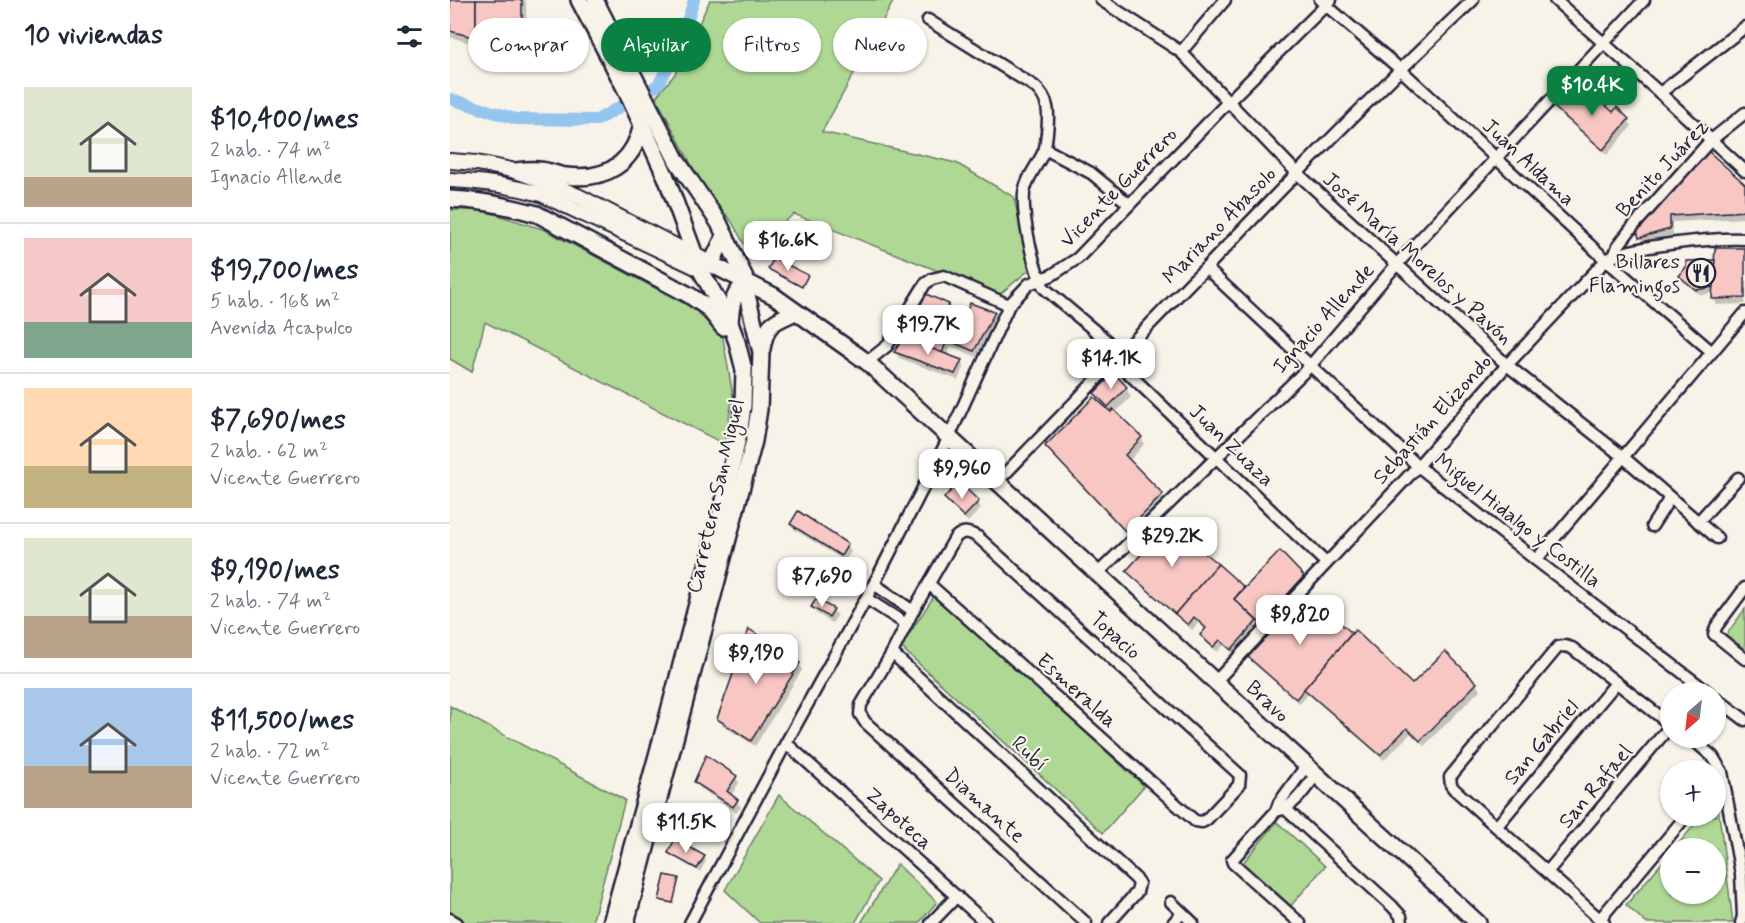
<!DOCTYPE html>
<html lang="es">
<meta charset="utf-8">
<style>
:root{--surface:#fff;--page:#f2f2f3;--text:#1f2937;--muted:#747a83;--line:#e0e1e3;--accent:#0b8043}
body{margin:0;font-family:Mynerve,sans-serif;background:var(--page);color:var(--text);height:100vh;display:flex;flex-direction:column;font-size:22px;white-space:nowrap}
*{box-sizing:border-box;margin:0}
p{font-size:20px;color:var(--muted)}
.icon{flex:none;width:33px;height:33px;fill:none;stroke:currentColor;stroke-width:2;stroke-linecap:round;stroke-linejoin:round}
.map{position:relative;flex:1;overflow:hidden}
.drawer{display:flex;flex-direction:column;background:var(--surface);width:450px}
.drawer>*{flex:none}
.guide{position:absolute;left:18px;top:18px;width:570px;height:54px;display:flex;gap:12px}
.needle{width:39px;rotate:208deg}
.controls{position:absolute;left:1210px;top:682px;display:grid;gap:12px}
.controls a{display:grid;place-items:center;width:66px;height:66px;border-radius:50%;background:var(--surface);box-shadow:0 2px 4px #0004;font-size:30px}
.price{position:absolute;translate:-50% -51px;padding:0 14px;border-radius:12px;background:#fff;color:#222;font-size:20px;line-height:39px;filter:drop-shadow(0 2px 3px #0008)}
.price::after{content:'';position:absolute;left:50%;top:36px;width:18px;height:14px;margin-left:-9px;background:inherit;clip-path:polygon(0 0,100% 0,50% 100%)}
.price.active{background:var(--accent);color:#fff}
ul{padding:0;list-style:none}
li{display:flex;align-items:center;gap:18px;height:150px;padding:0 24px}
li+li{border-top:2px solid var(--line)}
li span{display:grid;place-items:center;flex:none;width:168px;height:120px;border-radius:0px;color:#555}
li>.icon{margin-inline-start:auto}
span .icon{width:72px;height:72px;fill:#fffc;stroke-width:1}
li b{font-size:26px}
h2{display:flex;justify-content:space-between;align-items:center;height:72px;padding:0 24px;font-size:26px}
.tag{padding:0 21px;border-radius:27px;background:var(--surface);box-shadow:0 2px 4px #0004;font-size:21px;line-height:54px}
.tag.active{background:var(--accent);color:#fff}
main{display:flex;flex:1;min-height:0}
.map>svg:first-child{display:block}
.green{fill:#afd895;stroke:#687d68;stroke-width:1.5}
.shadow{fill:#0003}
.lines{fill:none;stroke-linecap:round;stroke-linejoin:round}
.canal{stroke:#93c5ef;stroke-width:12}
.building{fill:#f8c7c3;stroke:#22223b;stroke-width:1.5}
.minor-casing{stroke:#22223b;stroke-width:15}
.tertiary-casing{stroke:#22223b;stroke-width:18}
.secondary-casing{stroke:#22223b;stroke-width:20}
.minor{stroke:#f7f3e8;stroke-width:10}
.tertiary{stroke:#f7f3e8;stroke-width:14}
.secondary{stroke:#f7f3e8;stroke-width:15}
.labels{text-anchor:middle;stroke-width:4.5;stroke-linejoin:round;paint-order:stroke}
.street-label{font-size:21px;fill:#22223b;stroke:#f7f3e8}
.poi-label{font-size:21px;fill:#22223b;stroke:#f7f3e8;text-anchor:end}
</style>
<main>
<section class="drawer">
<h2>10 viviendas<svg class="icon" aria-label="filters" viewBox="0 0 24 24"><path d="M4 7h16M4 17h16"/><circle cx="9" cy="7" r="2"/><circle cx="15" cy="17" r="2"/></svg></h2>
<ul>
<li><span style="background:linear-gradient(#dfe7d0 75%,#b9a48a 0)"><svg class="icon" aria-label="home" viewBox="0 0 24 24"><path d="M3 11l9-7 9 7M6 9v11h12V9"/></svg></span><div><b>$10,400/mes</b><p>2 hab. · 74 m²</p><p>Ignacio Allende</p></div></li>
<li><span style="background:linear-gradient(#f6c9c9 70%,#7fa58c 0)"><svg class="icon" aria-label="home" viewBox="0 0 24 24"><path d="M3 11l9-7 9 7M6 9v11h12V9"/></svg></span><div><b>$19,700/mes</b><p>5 hab. · 168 m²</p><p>Avenida Acapulco</p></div></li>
<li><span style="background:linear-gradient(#ffd9b3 65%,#c2b280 0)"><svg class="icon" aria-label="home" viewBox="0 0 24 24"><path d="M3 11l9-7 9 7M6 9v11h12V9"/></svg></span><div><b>$7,690/mes</b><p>2 hab. · 62 m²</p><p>Vicente Guerrero</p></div></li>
<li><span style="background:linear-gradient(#dfe7d0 65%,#b9a48a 0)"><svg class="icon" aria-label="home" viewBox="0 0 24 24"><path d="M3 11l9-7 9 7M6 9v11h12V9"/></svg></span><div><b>$9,190/mes</b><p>2 hab. · 74 m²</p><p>Vicente Guerrero</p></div></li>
<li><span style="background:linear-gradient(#a9c7e8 65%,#b9a48a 0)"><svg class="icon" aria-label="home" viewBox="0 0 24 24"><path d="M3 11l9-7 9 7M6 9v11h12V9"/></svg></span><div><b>$11,500/mes</b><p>2 hab. · 72 m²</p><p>Vicente Guerrero</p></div></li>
</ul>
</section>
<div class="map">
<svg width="1295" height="923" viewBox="0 0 1295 923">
<rect width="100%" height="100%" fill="#f7f3e8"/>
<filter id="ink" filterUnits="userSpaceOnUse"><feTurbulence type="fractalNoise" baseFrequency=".0167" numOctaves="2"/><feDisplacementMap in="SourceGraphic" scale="12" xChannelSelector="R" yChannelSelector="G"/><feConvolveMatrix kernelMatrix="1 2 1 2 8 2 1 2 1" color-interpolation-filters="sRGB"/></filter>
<g filter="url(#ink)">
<g class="green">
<path d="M260,0H444L372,132L506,163L564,197L579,270L549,295L344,214L298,251L282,222L252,185L206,97L225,74Z"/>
<path d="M0,210H32L95,230L243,308L273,338L283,396L274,444L35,322L22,372L0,359Z"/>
<path d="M484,596L488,597L694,786L653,833L453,649L452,645Z"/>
<path d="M1295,609V649L1276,635Z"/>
<path d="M0,706L175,800L142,923H17L0,914Z"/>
<path d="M329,795L429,881L405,923H310L275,890Z"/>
<path d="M1267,799L1283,923H1196L1176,905L1221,852V894H1266V849H1224L1252,816H1266Z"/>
<path d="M827,822L875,866L839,908L792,864Z"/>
<path d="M447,864L487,902L469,923H411Z"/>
</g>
<g class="shadow">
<path d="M0,0H76L77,57L73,59L0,37Z"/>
<path d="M1144,107L1178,120L1182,126L1157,155L1110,114L1107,108Z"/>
<path d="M1258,153L1295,186V218L1222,222L1223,236L1194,243L1191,237Z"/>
<path d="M1295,249V304L1267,305L1264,299V293L1251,295L1234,283L1230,276Z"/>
<path d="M498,305L502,311L494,325L509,331L544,313L548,319L527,357L501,346L497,356L511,361L514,367L508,380L449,358L446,352Z"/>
<path d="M641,348L659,354L661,358L643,376L638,370L648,355Z"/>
<path d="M664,375L676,388L681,397L665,413L691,438L694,444L679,461L715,501L680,538L600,452L597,446L653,406L646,393Z"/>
<path d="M496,498L527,502L531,508L518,522L499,504Z"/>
<path d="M342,524L397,545L401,552L395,561L345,530Z"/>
<path d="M719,526L795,589L853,577L856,583L785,655L774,645L767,652L755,642L752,635L756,630L748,623L742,630L682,577L678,571Z"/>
<path d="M856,595L962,686L995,653L1026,684L1030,690L974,746L961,733L934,760L858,694L850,704L803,663L800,657Z"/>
<path d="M363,607L383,610L387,616L382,623L366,613Z"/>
<path d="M349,664L352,670L305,746L272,725L269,718Z"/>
<path d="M286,777L289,783L281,796L291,807L286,813L250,788L246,782Z"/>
<path d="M220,853L254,857L256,861L250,872L222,856Z"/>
<path d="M228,880L223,904L212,902L211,900Z"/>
</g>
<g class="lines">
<path class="canal" d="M0,99L66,119L147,120L208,85L230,44L244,0"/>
</g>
<g class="building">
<path d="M0,0H26V38L0,31Z"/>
<path d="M26,0H72V48L68,50L26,38Z"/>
<path d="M1124,85L1144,105L1149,99L1163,112L1167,107L1179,119L1153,150L1105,108Z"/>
<path d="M1258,151L1295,184V211L1220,216V229L1189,238L1187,231Z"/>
<path d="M1265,248H1295V298L1262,299Z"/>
<path d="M324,258L358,275L352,287L318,269Z"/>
<path d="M1265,260L1263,287L1246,290L1229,276L1236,267V261Z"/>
<path d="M476,294L499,304L477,347L453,338Z"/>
<path d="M520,303L545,312L524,351L497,340L492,353L477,347L490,322L509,329Z"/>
<path d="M453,338L512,360L505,374L444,352Z"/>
<path d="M644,341L660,353L641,374L636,369L647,354L640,347Z"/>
<path d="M664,373L677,387L658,407L644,393Z"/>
<path d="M644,397L661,412L663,409L692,437L675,455L713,494L676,532L595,446Z"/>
<path d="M509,482L529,501L514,517L494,498Z"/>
<path d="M348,511L398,544L391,556L340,524Z"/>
<path d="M719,524L768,564L725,614L676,571Z"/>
<path d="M830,551L854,576L811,624L784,599Z"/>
<path d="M768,564L794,587L784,599L807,621L781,650L770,640L763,647L750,635L756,628L744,617L738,625L725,614Z"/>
<path d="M855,593L902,633L846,699L798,657Z"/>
<path d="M366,599L384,609L379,617L361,607Z"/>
<path d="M299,629L350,663L301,741L267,719Z"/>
<path d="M905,630L962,684L995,651L1027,683L970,741L957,728L930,755L854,689Z"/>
<path d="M256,755L287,776L277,791L288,800L283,807L244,782Z"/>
<path d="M225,839L255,856L247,869L218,853Z"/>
<path d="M215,875L229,878L223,903L209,900Z"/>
</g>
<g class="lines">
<g class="minor-casing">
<g id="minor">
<path d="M651,0L731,52L847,173L1057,365L1172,456L1267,538"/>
<path d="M870,0L950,69L1156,260L1262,352"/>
<path d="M1105,0L1210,93L1295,171"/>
<path d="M478,20L584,86C600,99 599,115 597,133C596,139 596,146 594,151C588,165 576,178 574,193C572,217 583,267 594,288L657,341L672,367L876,563"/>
<path d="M731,52L775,0"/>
<path d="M1210,93L1295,27"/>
<path d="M595,149L641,173L679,204"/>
<path d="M1165,254L1168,246L1180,230L1260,141L1295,113"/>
<path d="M756,268L968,466L1086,560L1259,693"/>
<path d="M417,362L437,346L475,284L482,279L494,276L559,305"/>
<path d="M548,481L743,280L756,268C843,176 931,87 1023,0"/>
<path d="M1248,522L1288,478"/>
<path d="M1202,526L1220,498"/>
<path d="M1086,560L1295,313"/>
<path d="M647,574L860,366L947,264L1194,0"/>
<path d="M424,584L463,611"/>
<path d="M479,584L745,821L752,822L756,820L789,785L790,775L528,537C519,532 513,530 505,538L463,611L442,653L411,705L410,714L415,722L636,923"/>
<path d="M1295,588L1266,627L1264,634L1295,659"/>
<path d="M417,599L456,624"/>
<path d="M442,653L686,879L689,884L687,892L659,923"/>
<path d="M766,681L968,466L1057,365L1156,260C1181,245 1264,238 1295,239"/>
<path d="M1266,698L1295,720"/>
<path d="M1241,738L1263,757L1272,772L1291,874L1293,916L1291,923"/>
<path d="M336,743L536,923"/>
<path d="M829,803L942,906L951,916L952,923"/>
<path d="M830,810C845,806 856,787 866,775"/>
<path d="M1047,826L1166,683"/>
<path d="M1098,871L1221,725"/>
<path d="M721,902L743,923"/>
<path d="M0,919L7,923"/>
<path d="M1150,919L1236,816"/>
<path d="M240,923L336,743L424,584L499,437L559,305L579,284L602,275L628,258L778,102L881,0"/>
<path d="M481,923L507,896"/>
<path d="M723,923L732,913"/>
<path d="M850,923L783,863L782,860L826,811L829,803L856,766"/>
<path d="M1154,923L1004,789L1001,785L1000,777L1108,647L1115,646L1122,648L1221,725"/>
</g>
</g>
<g class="tertiary-casing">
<g id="tertiary">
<path d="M0,161L27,163L66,171L93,181L130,197L245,256"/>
<path d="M0,180C31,181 61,186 91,194L250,269"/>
</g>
</g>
<g class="secondary-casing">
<g id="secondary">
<path d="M129,0L175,88L216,177L250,269L280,323L287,342L294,370L293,405L290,428L276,493L217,719L161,923"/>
<path d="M145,0L227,161L269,223L298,284L297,295L311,352L309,409L304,441L176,923"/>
<path d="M66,171C73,170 81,169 89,170C98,170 107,175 116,176C156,181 183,164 192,125"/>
<path d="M0,199C30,200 58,206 87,214L239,295L258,308L273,327"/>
<path d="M245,256L324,296L417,362L1028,923"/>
<path d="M252,268L264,258L275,235"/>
<path d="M280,323C281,308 282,290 298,284"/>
<path d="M312,349C316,326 320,323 341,314"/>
</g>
</g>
<use href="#minor" class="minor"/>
<use href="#tertiary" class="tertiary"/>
<use href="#secondary" class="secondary"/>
</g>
</g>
<defs>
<g id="restaurant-ring" transform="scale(1.5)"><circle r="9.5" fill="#f7f3e8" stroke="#22223b" stroke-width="1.5"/><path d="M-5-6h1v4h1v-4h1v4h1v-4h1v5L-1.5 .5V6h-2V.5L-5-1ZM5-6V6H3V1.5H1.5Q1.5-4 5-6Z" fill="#22223b"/></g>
</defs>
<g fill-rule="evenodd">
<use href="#restaurant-ring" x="1251" y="273"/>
</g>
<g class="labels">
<g class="street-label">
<text transform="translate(1079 162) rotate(43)" y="7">Juan Aldama</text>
<text transform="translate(1212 168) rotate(-47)" y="7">Benito Juárez</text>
<text transform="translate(668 187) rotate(-46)" y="7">Vicente Guerrero</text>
<text transform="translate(769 225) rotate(-46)" y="7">Mariano Abasolo</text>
<text transform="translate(968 258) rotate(42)" y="7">José María Morelos y Pavón</text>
<text transform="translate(873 318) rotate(-48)" y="7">Ignacio Allende</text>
<text transform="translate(982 419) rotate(-48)" y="7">Sebastián Elizondo</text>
<text transform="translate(782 445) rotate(44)" y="7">Juan Zuaza</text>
<text transform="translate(265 496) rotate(-77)" y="7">Carretera San Miguel</text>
<text transform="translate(1068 520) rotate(38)" y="7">Miguel Hidalgo y Costilla</text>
<text transform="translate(666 635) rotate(42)" y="7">Topacio</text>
<text transform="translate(627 690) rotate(42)" y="7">Esmeralda</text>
<text transform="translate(818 701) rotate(43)" y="7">Bravo</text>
<text transform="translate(1091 742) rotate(-50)" y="7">San Gabriel</text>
<text transform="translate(580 753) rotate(43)" y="7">Rubí</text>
<text transform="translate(1145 786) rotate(-50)" y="7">San Rafael</text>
<text transform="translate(535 805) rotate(42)" y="7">Diamante</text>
<text transform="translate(449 818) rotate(42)" y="7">Zapoteca</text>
</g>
<g class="poi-label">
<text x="1230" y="268">Billares<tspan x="1230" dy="24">Flamingos</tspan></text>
</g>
</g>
</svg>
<div class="controls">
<a><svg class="needle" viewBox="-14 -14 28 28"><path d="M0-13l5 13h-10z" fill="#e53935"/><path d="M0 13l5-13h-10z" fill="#747a83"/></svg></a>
<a>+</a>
<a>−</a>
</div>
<b class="price active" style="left:1142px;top:117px">$10.4K</b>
<b class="price" style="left:338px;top:272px">$16.6K</b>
<b class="price" style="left:478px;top:356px">$19.7K</b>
<b class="price" style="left:661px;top:390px">$14.1K</b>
<b class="price" style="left:512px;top:500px">$9,960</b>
<b class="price" style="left:722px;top:568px">$29.2K</b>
<b class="price" style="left:372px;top:608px">$7,690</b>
<b class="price" style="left:850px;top:646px">$9,820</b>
<b class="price" style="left:306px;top:685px">$9,190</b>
<b class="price" style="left:236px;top:854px">$11.5K</b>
<div class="guide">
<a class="tag">Comprar</a>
<a class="tag active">Alquilar</a>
<a class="tag">Filtros</a>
<a class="tag">Nuevo</a>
</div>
</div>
</main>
